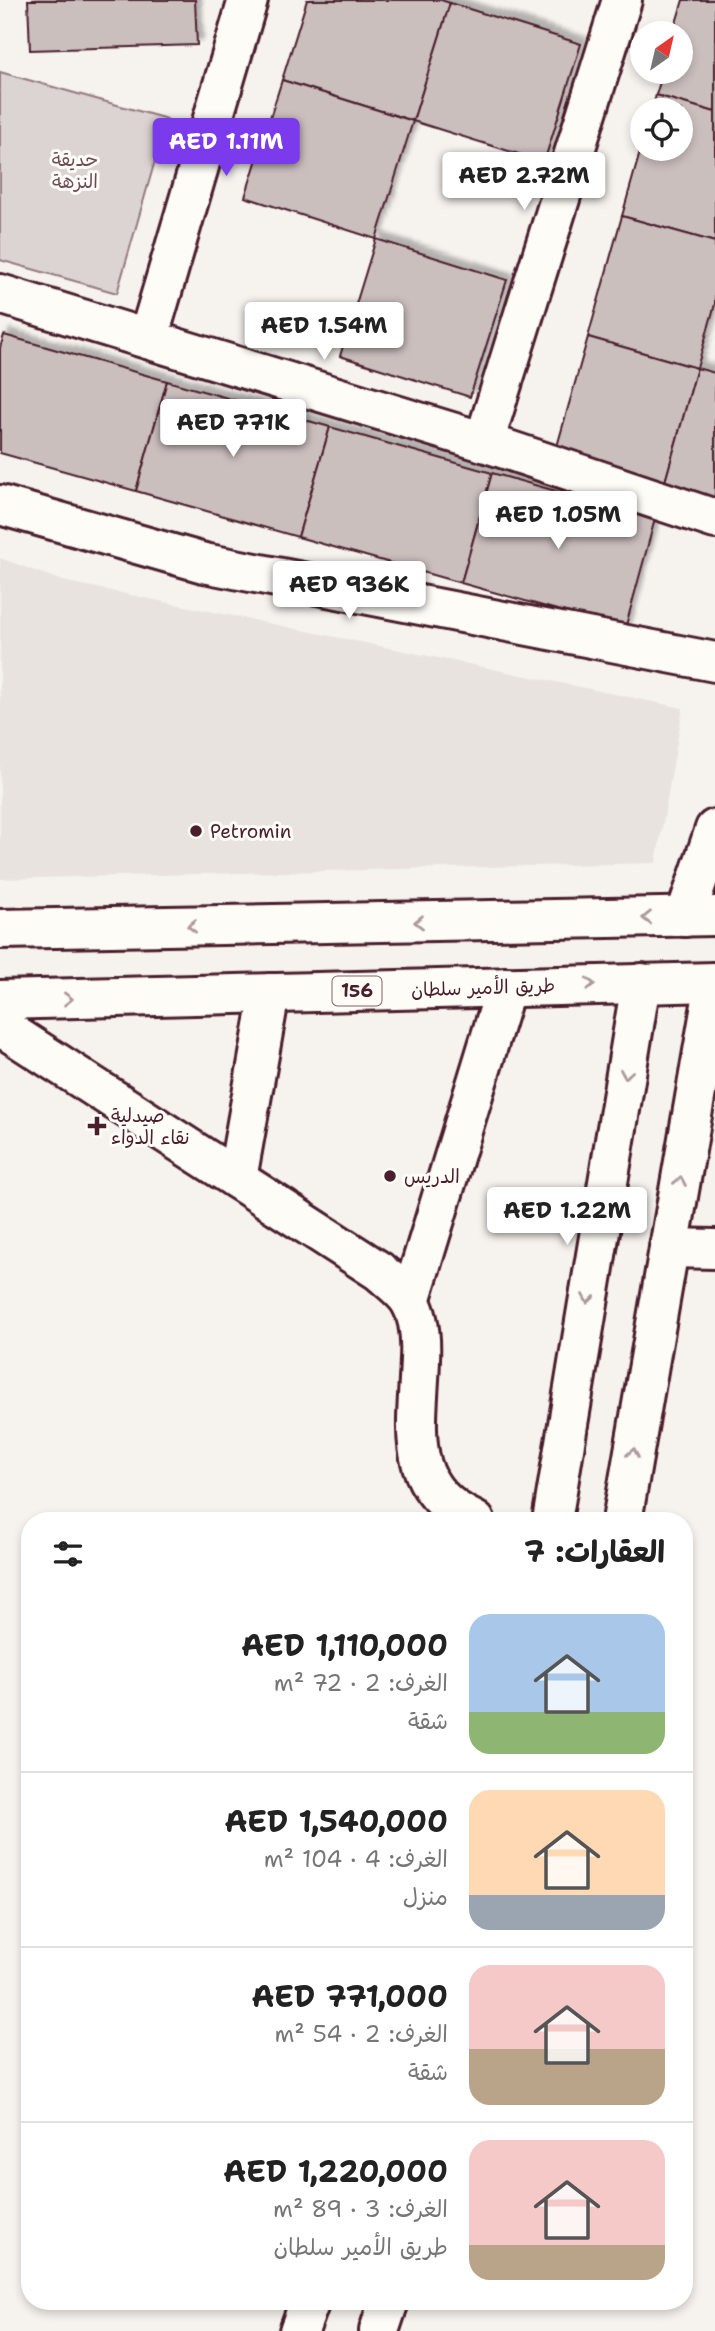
<!DOCTYPE html>
<html lang="ar">
<meta charset="utf-8">
<style>
:root{--surface:#fff;--page:#f6f6f6;--text:#222;--muted:#767676;--line:#e0e0e0;--accent:#7c3aed}
body{margin:0;font-family:"Shantell Sans","Playpen Sans Arabic",sans-serif;background:var(--page);color:var(--text);direction:rtl;height:100vh;display:flex;flex-direction:column;font-size:26px;white-space:nowrap}
*{box-sizing:border-box;margin:0}
p{font-size:23px;color:var(--muted)}
.icon{flex:none;width:38px;height:38px;fill:none;stroke:currentColor;stroke-width:2;stroke-linecap:round;stroke-linejoin:round}
.map{position:relative;flex:1;overflow:hidden;direction:ltr}
.side{position:absolute;left:21px;top:1512px;width:672px;height:798px;display:flex;flex-direction:column;background:var(--surface);border-radius:28px;box-shadow:0 4px 10px #0003;direction:rtl}
.side>*{flex:none}
.needle{width:46px;rotate:34deg}
.tools{position:absolute;left:630px;top:21px;display:grid;gap:14px}
.tools a{display:grid;place-items:center;width:63px;height:63px;border-radius:50%;background:var(--surface);box-shadow:0 4px 10px #0003;font-size:35px}
.price{position:absolute;translate:-50% -60px;padding:0 16px;border-radius:7px;background:#fff;color:#222;font-size:23px;line-height:46px;filter:drop-shadow(0 2px 4px #0008)}
.price::after{content:'';position:absolute;left:50%;top:42px;width:21px;height:16px;margin-left:-10px;background:inherit;clip-path:polygon(0 0,100% 0,50% 100%)}
.price.current{background:var(--accent);color:#fff}
ul{padding:0;list-style:none}
li{display:flex;align-items:center;gap:21px;height:175px;padding:0 28px}
li+li{border-top:2px solid var(--line)}
li span{display:grid;place-items:center;flex:none;width:196px;height:140px;border-radius:21px;color:#555}
li>.icon{margin-inline-start:auto}
span .icon{width:84px;height:84px;fill:#fffc;stroke-width:1}
li b{font-size:30px}
h2{display:flex;justify-content:space-between;align-items:center;height:84px;padding:0 28px;font-size:30px}
.map>svg:first-child{display:block}
.built{fill:#e9e3e0}
.green{fill:#dcd4d2;stroke:#937a7e;stroke-width:2}
.building{fill:#cbbfbe;stroke:#4a1f2b;stroke-width:2;filter:url(#shadow)}
.lines{fill:none;stroke-linecap:round;stroke-linejoin:round}
.minor-casing{stroke:#4a1f2b;stroke-width:44}
.highway-casing{stroke:#4a1f2b;stroke-width:44}
.minor{stroke:#fdfcf7;stroke-width:38}
.highway{stroke:#fdfcf7;stroke-width:38}
.oneway{stroke:#ac999b}
.poi-dot{fill:#4a1f2b;stroke:#fdfcf7;stroke-width:2.5}
.labels{text-anchor:middle;stroke-width:6;stroke-linejoin:round;paint-order:stroke}
.shield{fill:#fdfcf7;stroke:#806168;stroke-width:2}
.shield-label{font-size:18px;font-weight:bold;fill:#4a1f2b}
.park-label{font-size:19px;fill:#6e4c55;stroke:#fdfcf7}
.poi-label{font-size:19px;fill:#4a1f2b;stroke:#fdfcf7;text-anchor:start}
.street-label{font-size:19px;fill:#4a1f2b;stroke:#fdfcf7}
</style>
<div class="map">
<svg width="715" height="2331" viewBox="0 0 715 2331">
<defs>
<filter id="shadow"><feDropShadow dx="6" dy="-6" stdDeviation="2" flood-color="#0004"/></filter>
</defs>
<rect width="100%" height="100%" fill="#f6f3ef"/>
<filter id="ink" filterUnits="userSpaceOnUse"><feTurbulence type="fractalNoise" baseFrequency=".0143" numOctaves="2"/><feDisplacementMap in="SourceGraphic" scale="14" xChannelSelector="R" yChannelSelector="G"/><feConvolveMatrix kernelMatrix="1 2 1 2 8 2 1 2 1" color-interpolation-filters="sRGB"/></filter>
<g filter="url(#ink)">
<path class="built" d="M0,558L63,581L683,708L656,863L0,879Z"/>
<path class="green" d="M0,72L167,119L117,293L0,260Z"/>
<g class="building">
<path d="M28,0H195L197,45L30,50Z"/>
<path d="M307,0H441L450,3L413,121L282,80Z"/>
<path d="M683,0H715V112L656,95L663,72H681V33H673Z"/>
<path d="M450,3L581,44L544,162L413,121Z"/>
<path d="M282,80L413,121L376,239L245,197Z"/>
<path d="M656,95L715,112V242L622,216L642,145V149H681V110H652Z"/>
<path d="M622,216L715,242V304L697,368L588,337Z"/>
<path d="M376,239L507,280L470,397L340,356Z"/>
<path d="M4,335L167,381L136,491L0,453V348Z"/>
<path d="M588,337L697,368L663,489L554,457Z"/>
<path d="M697,368L715,373V504L663,489Z"/>
<path d="M167,381L330,427L298,537L136,491Z"/>
<path d="M330,427L492,473L461,583L298,537Z"/>
<path d="M492,473L655,519L625,629L461,583Z"/>
</g>
<g class="lines">
<g class="minor-casing">
<g id="minor">
<path d="M0,294L484,442L715,519"/>
<path d="M148,339L248,0"/>
<path d="M484,442L622,0"/>
<path d="M0,505L204,563L715,662"/>
<path d="M685,917L715,829"/>
<path d="M0,1026L379,1271C389,1280 403,1290 410,1301C420,1318 421,1340 420,1359C418,1426 401,1487 475,1521"/>
<path d="M237,1179L270,993"/>
<path d="M669,1248L715,1249"/>
<path d="M410,1301L506,987"/>
<path d="M552,1521L641,983"/>
<path d="M622,1521L715,982"/>
<path d="M299,2331L310,2301"/>
<path d="M379,2331L389,2301"/>
</g>
</g>
<g class="highway-casing">
<g id="highway">
<path d="M0,929L715,916"/>
<path d="M0,1000L715,982"/>
</g>
</g>
<use href="#minor" class="minor"/>
<use href="#highway" class="highway"/>
</g>
<defs><path id="oneway-chevron" d="M-2-3.5L2.5 0L-2 3.5" fill="none" stroke-width="1.6" stroke-linecap="round" stroke-linejoin="round" transform="scale(1.75)"/></defs>
<g class="oneway">
<use href="#oneway-chevron" transform="translate(647 918) rotate(179)"/>
<use href="#oneway-chevron" transform="translate(419 922) rotate(179)"/>
<use href="#oneway-chevron" transform="translate(192 926) rotate(179)"/>
<use href="#oneway-chevron" transform="translate(590 984) rotate(-2)"/>
<use href="#oneway-chevron" transform="translate(68 999) rotate(-1)"/>
<use href="#oneway-chevron" transform="translate(626 1074) rotate(99)"/>
<use href="#oneway-chevron" transform="translate(680 1181) rotate(-80)"/>
<use href="#oneway-chevron" transform="translate(588 1299) rotate(99)"/>
<use href="#oneway-chevron" transform="translate(633 1453) rotate(-80)"/>
</g>
</g>
<g class="poi-dot">
<circle cx="196" cy="831" r="7"/>
<path d="M93.5 1115.5h7v7h7v7h-7v7h-7v-7h-7v-7h7z"/>
<circle cx="390" cy="1176" r="7"/>
</g>
<g class="labels">
<rect class="shield" x="332.5" y="976.5" width="49" height="29" rx="5"/>
<g class="shield-label">
<text x="357" y="997">156</text>
</g>
<g class="park-label">
<text x="75" y="166">حديقة<tspan x="75" dy="22">النزهة</tspan></text>
</g>
<g class="poi-label">
<text x="210" y="838">Petromin</text>
<text x="111" y="1122">صيدلية<tspan x="111" dy="22">نقاء الدواء</tspan></text>
<text x="404" y="1183">الدريس</text>
</g>
<g class="street-label">
<text transform="translate(483 987) rotate(-2)" y="7">طريق الأمير سلطان</text>
</g>
</g>
</svg>
<div class="tools">
<a><svg class="needle" viewBox="-14 -14 28 28"><path d="M0-13l5 13h-10z" fill="#e53935"/><path d="M0 13l5-13h-10z" fill="#767676"/></svg></a>
<a><svg class="icon" aria-label="locate" viewBox="0 0 24 24"><circle cx="12" cy="12" r="6"/><path d="M12 2v4M12 18v4M2 12h4M18 12h4"/></svg></a>
</div>
<b class="price current" style="left:226px;top:178px">AED 1.11M</b>
<b class="price" style="left:524px;top:212px">AED 2.72M</b>
<b class="price" style="left:324px;top:362px">AED 1.54M</b>
<b class="price" style="left:233px;top:459px">AED 771K</b>
<b class="price" style="left:558px;top:551px">AED 1.05M</b>
<b class="price" style="left:349px;top:621px">AED 936K</b>
<b class="price" style="left:567px;top:1247px">AED 1.22M</b>
<section class="side">
<h2>العقارات: 7<svg class="icon" aria-label="filters" viewBox="0 0 24 24"><path d="M4 7h16M4 17h16"/><circle cx="9" cy="7" r="2"/><circle cx="15" cy="17" r="2"/></svg></h2>
<ul>
<li><span style="background:linear-gradient(#a9c7e8 70%,#8fb573 0)"><svg class="icon" aria-label="home" viewBox="0 0 24 24"><path d="M3 11l9-7 9 7M6 9v11h12V9"/></svg></span><div><b>AED 1,110,000</b><p>الغرف: 2 · 72 m²</p><p>شقة</p></div></li>
<li><span style="background:linear-gradient(#ffd9b3 75%,#9aa5b1 0)"><svg class="icon" aria-label="home" viewBox="0 0 24 24"><path d="M3 11l9-7 9 7M6 9v11h12V9"/></svg></span><div><b>AED 1,540,000</b><p>الغرف: 4 · 104 m²</p><p>منزل</p></div></li>
<li><span style="background:linear-gradient(#f6c9c9 60%,#b9a48a 0)"><svg class="icon" aria-label="home" viewBox="0 0 24 24"><path d="M3 11l9-7 9 7M6 9v11h12V9"/></svg></span><div><b>AED 771,000</b><p>الغرف: 2 · 54 m²</p><p>شقة</p></div></li>
<li><span style="background:linear-gradient(#f6c9c9 75%,#b9a48a 0)"><svg class="icon" aria-label="home" viewBox="0 0 24 24"><path d="M3 11l9-7 9 7M6 9v11h12V9"/></svg></span><div><b>AED 1,220,000</b><p>الغرف: 3 · 89 m²</p><p>طريق الأمير سلطان</p></div></li>
</ul>
</section>
</div>
